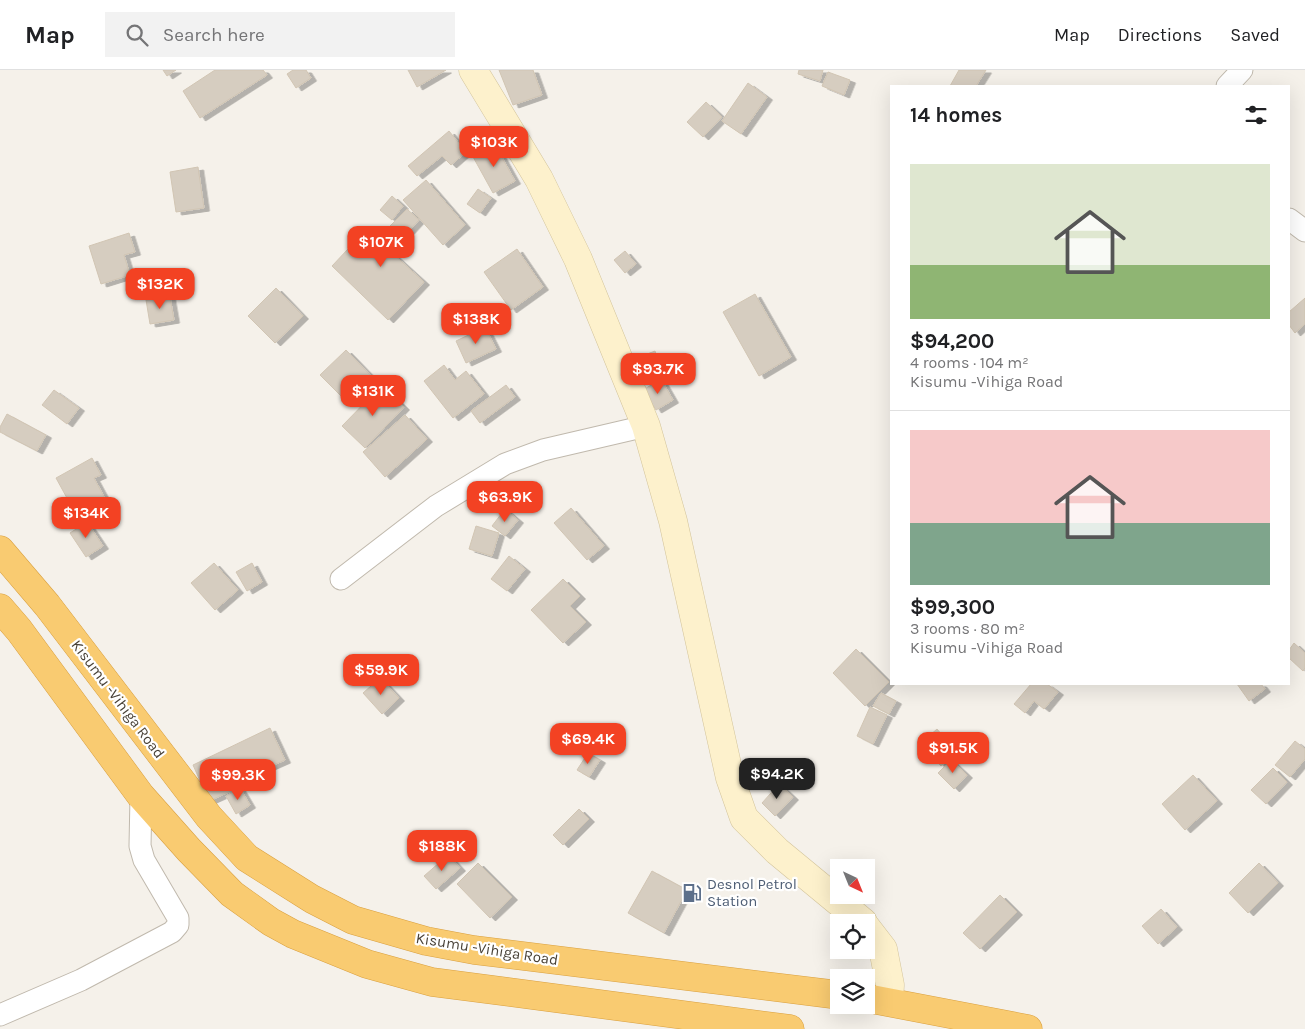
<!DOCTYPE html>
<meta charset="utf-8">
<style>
:root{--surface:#fff;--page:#f2f2f2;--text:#202124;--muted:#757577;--line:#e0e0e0;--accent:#f34223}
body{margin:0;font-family:Karla,sans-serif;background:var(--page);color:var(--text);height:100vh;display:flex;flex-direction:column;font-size:19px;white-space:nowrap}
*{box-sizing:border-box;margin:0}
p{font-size:16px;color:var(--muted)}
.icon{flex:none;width:28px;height:28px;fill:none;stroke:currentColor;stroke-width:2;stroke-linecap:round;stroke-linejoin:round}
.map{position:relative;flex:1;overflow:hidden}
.details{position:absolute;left:890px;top:15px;width:400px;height:600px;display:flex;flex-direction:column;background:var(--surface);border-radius:0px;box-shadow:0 5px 20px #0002}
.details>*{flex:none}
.needle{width:32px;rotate:137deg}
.tools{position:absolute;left:830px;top:789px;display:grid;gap:10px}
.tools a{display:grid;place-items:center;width:45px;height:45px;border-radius:0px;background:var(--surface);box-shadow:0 5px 20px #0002;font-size:25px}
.price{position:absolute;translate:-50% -42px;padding:0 11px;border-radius:10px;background:var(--accent);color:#fff;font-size:16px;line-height:32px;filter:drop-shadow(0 1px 2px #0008)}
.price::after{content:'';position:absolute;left:50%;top:30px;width:15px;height:11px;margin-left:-8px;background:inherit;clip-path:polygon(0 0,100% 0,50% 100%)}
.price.selected{background:#222;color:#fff}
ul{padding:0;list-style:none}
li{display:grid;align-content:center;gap:10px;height:265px;padding:0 20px}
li+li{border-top:1px solid var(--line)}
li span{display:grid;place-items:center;height:155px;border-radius:0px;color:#555}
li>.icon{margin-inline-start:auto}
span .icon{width:90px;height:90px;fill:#fffc;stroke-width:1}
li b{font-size:21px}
h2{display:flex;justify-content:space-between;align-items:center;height:60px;padding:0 20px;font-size:21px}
header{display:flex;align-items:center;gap:30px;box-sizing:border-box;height:70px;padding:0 25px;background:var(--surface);border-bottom:1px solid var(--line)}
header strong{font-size:24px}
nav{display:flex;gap:28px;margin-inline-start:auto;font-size:18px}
.search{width:350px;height:45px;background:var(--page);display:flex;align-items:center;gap:12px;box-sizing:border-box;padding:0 18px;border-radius:0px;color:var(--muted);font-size:19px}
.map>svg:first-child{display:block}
.building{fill:#d6cdc0;stroke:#d1c5b3;filter:url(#shadow)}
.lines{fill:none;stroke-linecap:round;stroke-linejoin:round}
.street-casing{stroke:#c0b9ad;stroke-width:23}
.secondary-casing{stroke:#d3c49b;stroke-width:29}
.highway-casing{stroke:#d9a040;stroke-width:29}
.street{stroke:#fff;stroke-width:21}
.secondary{stroke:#fdf1cc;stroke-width:28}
.highway{stroke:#f9cb71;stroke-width:28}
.labels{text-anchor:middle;stroke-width:4.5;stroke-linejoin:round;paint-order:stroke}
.street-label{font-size:15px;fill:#494238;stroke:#fff}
.service-label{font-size:15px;fill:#4e5e75;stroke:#fff;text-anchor:start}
</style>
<header>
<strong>Map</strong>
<div class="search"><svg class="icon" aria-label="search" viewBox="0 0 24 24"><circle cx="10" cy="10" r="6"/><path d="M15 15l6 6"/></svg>Search here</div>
<nav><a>Map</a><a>Directions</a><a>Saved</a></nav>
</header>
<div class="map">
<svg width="1305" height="959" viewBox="0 0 1305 959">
<defs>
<filter id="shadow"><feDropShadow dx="5.5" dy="3" stdDeviation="0" flood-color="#0004"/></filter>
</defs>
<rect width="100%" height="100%" fill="#f5f1ea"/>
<g class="building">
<path d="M163,0H176L167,6Z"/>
<path d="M215,0H263L267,5L200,48L183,21Z"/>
<path d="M293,0H306L311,8L296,18L287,4Z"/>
<path d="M408,0H446L417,17Z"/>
<path d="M499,0H533L542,25L513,35Z"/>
<path d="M799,0H823L820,11L798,4Z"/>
<path d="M959,0H986L976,16H950Z"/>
<path d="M828,2L850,10L844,25L822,16Z"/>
<path d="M748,13L767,27L741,64L722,51Z"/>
<path d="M706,32L722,47L703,67L687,52Z"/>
<path d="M449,61L466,82L451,95L442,86L417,106L408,96Z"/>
<path d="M494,73L515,111L493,123L472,85Z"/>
<path d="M198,97L204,138L176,142L170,102Z"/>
<path d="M426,110L465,155L443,175L403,130Z"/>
<path d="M478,119L491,128L480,143L467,134Z"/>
<path d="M392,126L403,136L392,150L380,140Z"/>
<path d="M407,139L419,150L390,181L424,212L388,250L332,196L363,163L373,173Z"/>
<path d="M129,163L135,182L124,185L130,205L101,214L89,176Z"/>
<path d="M517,179L543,217L511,240L484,202Z"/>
<path d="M625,181L636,194L625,203L614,190Z"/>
<path d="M276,218L303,246L275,273L248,246Z"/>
<path d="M755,224L791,287L759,306L723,242Z"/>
<path d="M170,227L174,250L150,254L146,230Z"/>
<path d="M1305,228V254L1295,263L1289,255V242Z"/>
<path d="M485,257L496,279L466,293L456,271Z"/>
<path d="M346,280L373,308L348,333L320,305Z"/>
<path d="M655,281L664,305L651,310L642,286Z"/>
<path d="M444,295L455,310L466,301L484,324L453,348L424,311Z"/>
<path d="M661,309L673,330L656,340L643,320Z"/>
<path d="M382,315L404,337L365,378L342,356Z"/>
<path d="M506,315L515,327L480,353L471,341Z"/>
<path d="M54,320L79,338L67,354L42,335Z"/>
<path d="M7,344L46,365L37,381L0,362V357Z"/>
<path d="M405,345L427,369L385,407L363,382Z"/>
<path d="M92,388L101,405L94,408L108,434L79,450L56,408Z"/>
<path d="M571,438L604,476L587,490L554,453Z"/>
<path d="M505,439L518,450L505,466L492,456Z"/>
<path d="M87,452L103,476L86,487L70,463Z"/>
<path d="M476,456L499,463L492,486L469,479Z"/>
<path d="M509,486L525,499L507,521L491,509Z"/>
<path d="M214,493L238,520L215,540L191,513Z"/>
<path d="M252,493L262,512L247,521L236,502Z"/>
<path d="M563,509L580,526L570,536L586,552L563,573L531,540Z"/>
<path d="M1294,573L1305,583V598L1303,601L1289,588V580Z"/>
<path d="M856,579L889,612L865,636L833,603Z"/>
<path d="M380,608L399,628L382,644L363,623Z"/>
<path d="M1031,614H1047L1058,622L1044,639L1034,631L1025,643L1014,634Z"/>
<path d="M1237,614H1261L1265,619L1249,631Z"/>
<path d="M881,623L896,631L889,644L873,636Z"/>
<path d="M870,637L887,645L873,674L857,666Z"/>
<path d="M270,658L285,690L260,701L262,707L209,731L193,695Z"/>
<path d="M937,659L957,683L941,696L921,673Z"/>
<path d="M1295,671L1305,679V689L1290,707L1275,695Z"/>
<path d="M588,683L600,690L589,707L577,700Z"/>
<path d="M951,690L967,705L954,719L938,703Z"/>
<path d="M1273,698L1287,712L1266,734L1251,720Z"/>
<path d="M1193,705L1217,731L1185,760L1162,734Z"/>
<path d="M779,714L793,727L775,746L762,733Z"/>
<path d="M240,718L250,735L236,744L226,726Z"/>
<path d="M579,739L589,749L563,775L553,765Z"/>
<path d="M448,785L460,798L436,819L424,806Z"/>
<path d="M478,793L512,827L490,848L457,814Z"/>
<path d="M1259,793L1278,813L1248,843L1229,823Z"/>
<path d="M652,801L687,820L664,863L628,843Z"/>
<path d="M1000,825L1017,842L980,879L963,863Z"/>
<path d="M1161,839L1177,857L1158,874L1142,856Z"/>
</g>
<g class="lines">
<g class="street-casing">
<g id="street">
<path d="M1227,16L1242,0"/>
<path d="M1289,149L1305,161"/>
<path d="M341,509L436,436L505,394L543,380L646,356"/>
<path d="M0,945L81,910L172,862L178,855V848L144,790L140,776L141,726"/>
</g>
</g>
<g class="secondary-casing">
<g id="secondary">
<path d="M473,0L539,109L578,189L646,356L673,451L730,708L744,748L777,781L863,852"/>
<path d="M866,857L883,879L890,915L889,931"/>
</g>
</g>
<g class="highway-casing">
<g id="highway">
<path d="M0,480L47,535L209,747L247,788L312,829L353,850L426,871L474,880L839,925"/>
<path d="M0,538L19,560L141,726L189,780L232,824L271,852L293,864L367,894L432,912L790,959"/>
<path d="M866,928L1028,959"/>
</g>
</g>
<use href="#street" class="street"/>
<use href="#secondary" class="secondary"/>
<use href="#highway" class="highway"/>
</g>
<defs>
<g id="fuel-bare" transform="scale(1.5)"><path d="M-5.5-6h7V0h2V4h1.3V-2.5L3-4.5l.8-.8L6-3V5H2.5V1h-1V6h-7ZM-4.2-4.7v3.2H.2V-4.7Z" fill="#5c6f8a" stroke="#fff" stroke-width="2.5" paint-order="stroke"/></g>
</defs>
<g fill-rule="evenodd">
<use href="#fuel-bare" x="692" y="823"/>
</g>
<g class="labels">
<g class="street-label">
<text transform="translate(118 629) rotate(53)" y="5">Kisumu -Vihiga Road</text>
<text transform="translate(487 879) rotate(9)" y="5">Kisumu -Vihiga Road</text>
</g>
<g class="service-label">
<text x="707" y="819">Desnol Petrol<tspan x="707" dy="17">Station</tspan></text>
</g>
</g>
</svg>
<div class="tools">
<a><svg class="needle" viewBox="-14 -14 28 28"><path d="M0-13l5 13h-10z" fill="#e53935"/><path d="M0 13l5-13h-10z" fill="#757577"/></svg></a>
<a><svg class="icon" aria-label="locate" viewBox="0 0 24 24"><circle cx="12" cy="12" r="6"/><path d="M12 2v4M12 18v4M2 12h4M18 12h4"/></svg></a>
<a><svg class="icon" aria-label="layers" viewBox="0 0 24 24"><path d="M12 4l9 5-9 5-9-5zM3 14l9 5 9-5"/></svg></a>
</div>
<b class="price" style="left:494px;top:98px">$103K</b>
<b class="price" style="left:381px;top:198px">$107K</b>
<b class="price" style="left:160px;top:240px">$132K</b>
<b class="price" style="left:476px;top:275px">$138K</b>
<b class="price" style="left:658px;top:325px">$93.7K</b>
<b class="price" style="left:373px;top:347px">$131K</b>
<b class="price" style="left:505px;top:453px">$63.9K</b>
<b class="price" style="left:86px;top:469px">$134K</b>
<b class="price" style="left:381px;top:626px">$59.9K</b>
<b class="price" style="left:588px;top:695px">$69.4K</b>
<b class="price" style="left:953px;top:704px">$91.5K</b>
<b class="price selected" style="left:777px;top:730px">$94.2K</b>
<b class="price" style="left:238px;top:731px">$99.3K</b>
<b class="price" style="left:442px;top:802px">$188K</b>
<section class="details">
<h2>14 homes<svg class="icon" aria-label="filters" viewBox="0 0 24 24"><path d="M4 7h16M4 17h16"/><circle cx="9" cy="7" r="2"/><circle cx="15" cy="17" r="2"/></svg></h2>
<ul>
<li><span style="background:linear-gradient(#dfe7d0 65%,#8fb573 0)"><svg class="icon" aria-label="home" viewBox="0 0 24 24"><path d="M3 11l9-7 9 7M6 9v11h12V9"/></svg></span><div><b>$94,200</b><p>4 rooms · 104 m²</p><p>Kisumu -Vihiga Road</p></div></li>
<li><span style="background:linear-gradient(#f6c9c9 60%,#7fa58c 0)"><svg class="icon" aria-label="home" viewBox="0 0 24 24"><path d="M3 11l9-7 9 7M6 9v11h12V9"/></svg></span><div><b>$99,300</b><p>3 rooms · 80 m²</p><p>Kisumu -Vihiga Road</p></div></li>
</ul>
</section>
</div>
